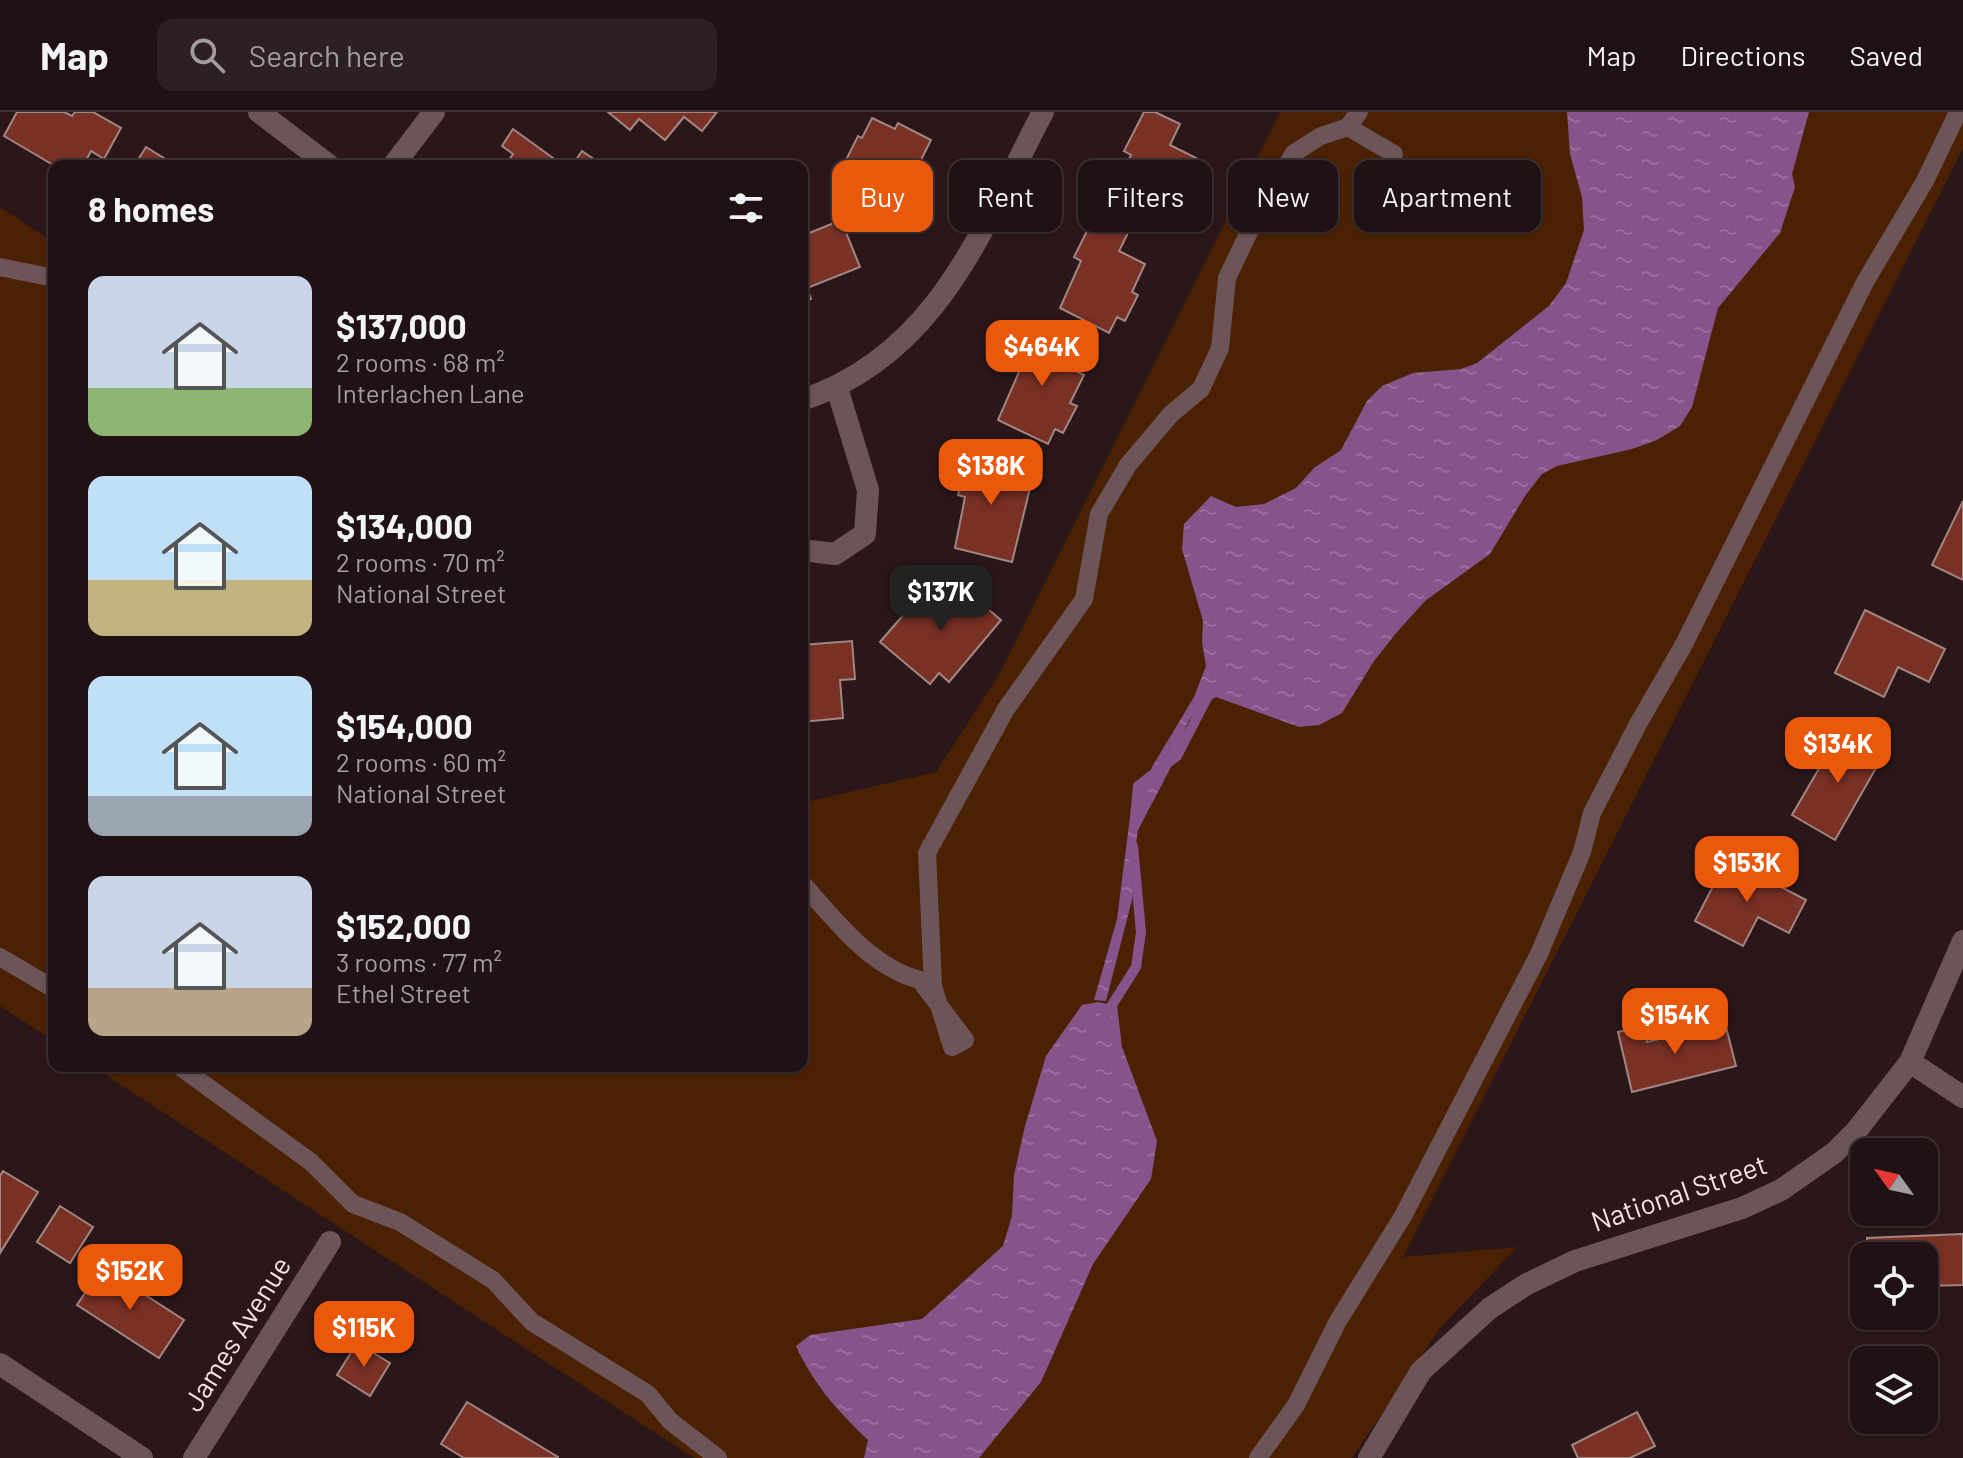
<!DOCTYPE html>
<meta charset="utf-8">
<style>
:root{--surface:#201114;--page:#2d1f22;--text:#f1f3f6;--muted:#a29da0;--line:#3d3134;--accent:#ea580c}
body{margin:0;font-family:Barlow,sans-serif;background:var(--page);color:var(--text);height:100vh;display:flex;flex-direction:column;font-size:30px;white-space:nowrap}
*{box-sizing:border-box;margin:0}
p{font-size:26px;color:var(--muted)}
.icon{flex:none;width:44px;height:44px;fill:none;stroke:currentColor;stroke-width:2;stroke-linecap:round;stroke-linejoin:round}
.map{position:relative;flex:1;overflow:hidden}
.details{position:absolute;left:48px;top:48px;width:760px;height:912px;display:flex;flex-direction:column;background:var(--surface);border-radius:16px;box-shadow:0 2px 6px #0004,0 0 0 2px var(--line)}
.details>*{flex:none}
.banner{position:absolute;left:832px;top:48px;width:760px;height:72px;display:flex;gap:16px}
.needle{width:52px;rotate:303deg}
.tools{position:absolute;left:1850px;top:1026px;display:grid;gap:16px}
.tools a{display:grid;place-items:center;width:88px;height:88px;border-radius:16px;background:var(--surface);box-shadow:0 2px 6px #0004,0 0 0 2px var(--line);font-size:40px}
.price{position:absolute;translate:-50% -68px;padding:0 18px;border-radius:16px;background:var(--accent);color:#fff;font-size:26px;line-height:52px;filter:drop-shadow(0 2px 4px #0008)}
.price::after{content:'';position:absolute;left:50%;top:48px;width:24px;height:18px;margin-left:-12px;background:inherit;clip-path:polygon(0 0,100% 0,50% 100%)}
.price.selected{background:#222;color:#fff}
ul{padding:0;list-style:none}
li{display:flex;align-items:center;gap:24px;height:200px;padding:0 40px}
li span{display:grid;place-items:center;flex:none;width:224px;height:160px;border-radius:16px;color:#555}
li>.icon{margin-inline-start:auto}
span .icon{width:96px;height:96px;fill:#fffc;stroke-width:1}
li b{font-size:34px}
h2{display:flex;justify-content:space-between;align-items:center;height:96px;padding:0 40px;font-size:34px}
.chip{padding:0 28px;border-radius:16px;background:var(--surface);box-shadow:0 2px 6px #0004,0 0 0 2px var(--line);font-size:28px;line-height:72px}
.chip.selected{background:var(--accent);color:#fff}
header{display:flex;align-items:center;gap:48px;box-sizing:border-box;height:112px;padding:0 40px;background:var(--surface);border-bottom:2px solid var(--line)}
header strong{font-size:38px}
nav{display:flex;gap:44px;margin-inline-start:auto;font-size:28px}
.search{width:560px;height:72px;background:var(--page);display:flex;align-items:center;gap:20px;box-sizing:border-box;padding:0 28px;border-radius:16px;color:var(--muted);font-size:30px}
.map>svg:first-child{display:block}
.green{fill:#4a2203}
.water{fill:url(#water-ripples)}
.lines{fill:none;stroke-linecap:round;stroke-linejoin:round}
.stream{stroke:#88538b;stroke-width:10}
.building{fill:#793025;stroke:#a18782;stroke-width:2}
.service{stroke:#6d5458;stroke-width:18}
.minor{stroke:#6d5458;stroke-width:22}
.labels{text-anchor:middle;stroke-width:8;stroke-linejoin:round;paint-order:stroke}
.street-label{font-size:28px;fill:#f2e4e5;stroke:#2b171a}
</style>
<header>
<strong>Map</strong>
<div class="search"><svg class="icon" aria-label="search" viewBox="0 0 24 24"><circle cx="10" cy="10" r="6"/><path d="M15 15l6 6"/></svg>Search here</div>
<nav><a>Map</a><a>Directions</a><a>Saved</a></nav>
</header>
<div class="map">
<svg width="1963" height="1346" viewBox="0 0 1963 1346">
<defs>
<pattern id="water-ripples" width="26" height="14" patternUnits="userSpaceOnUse" patternTransform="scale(2)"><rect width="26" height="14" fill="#88538b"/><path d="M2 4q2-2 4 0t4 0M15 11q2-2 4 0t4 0" fill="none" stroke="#996c9b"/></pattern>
</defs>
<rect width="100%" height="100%" fill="#2b171a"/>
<g class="green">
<path d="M1280,0H1963V36L1403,1145L1517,1135L1440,1216L1352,1346H694L92,954H802V691L936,660L999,563Z"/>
<path d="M0,95L54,131V929L0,894Z"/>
</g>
<g class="water">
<path d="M1567,0H1809L1792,62L1795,75L1780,121L1718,196L1692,295L1680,314L1657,328L1632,337L1557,354L1542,362L1525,384L1490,442L1425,489L1397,520L1374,549L1342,601L1319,613L1299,615L1216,585L1196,598L1187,612L1171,655L1138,718L1131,764L1133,784L1106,889L1094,888L1117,807L1130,705L1152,655L1194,585L1206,554L1202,530L1203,509L1182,437L1184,412L1211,384L1236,395L1264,392L1296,376L1314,356L1341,338L1367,289L1382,274L1413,261L1461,257L1477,251L1549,194L1566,171L1584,118L1582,85L1570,42Z"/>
<path d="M1098,890L1117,894L1122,935L1157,1029L1151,1067L1093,1152L1041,1270L979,1346H864L868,1328C837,1298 814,1273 796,1234L810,1223L922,1207L1003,1134L1012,1104L1014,1063L1025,1014L1046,944L1082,893Z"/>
</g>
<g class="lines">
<g class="stream">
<path d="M1135,706L1138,674L1177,644L1207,586"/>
<path d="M1105,904L1136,855L1141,820L1133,734"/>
</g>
</g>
<g class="building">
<path d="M17,0H64L72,4L75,0H93L121,16L104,47L91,39L83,54H55L4,24Z"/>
<path d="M608,0H717L702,19L684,5L665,28L639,7L630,18Z"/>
<path d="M1144,0H1155L1180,12L1170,33L1196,46L1182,73L1188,77L1175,103L1167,99L1160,115L1110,90L1131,43L1124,39Z"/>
<path d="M872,6L895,17L898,11L931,28L917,56L910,53L900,66L884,98L834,72L858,24L862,26Z"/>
<path d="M513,17L564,54H505L513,42L502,34Z"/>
<path d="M146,35L175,53L174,54H134Z"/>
<path d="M582,39L604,54H572Z"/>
<path d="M1096,101L1129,119L1119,139L1145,152L1132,180L1138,183L1125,209L1117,205L1109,221L1060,196L1081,149L1074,145Z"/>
<path d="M841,108L860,155L807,176L811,187L802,191V124Z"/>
<path d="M1034,213L1068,230L1058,250L1084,263L1070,291L1077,294L1063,321L1055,317L1048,332L998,308L1019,260L1012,257Z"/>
<path d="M970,337L1005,345L1001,360L1032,368L1012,450L955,436L965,385L958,383Z"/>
<path d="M1963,389V468L1932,453Z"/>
<path d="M953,467L1001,508L949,570L939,561L930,572L880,530L918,486L929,495Z"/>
<path d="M1865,498L1945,537L1929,570L1898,555L1884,585L1835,561Z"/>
<path d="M852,529L855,567L840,568L843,606L802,610V533Z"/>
<path d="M1842,617L1884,642L1835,728L1792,703Z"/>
<path d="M1727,747L1806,788L1789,821L1758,805L1743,834L1695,809Z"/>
<path d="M1725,911L1736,954L1632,980L1618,920L1643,914L1647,930Z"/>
<path d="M3,1059L38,1080L0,1141V1064Z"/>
<path d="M60,1094L93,1115L70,1151L37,1130Z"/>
<path d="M1963,1122V1173L1924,1174V1144H1867V1126Z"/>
<path d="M102,1155L184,1208L159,1246L77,1193Z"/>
<path d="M357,1231L390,1251L370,1284L337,1263Z"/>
<path d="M467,1290L558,1345V1346H464L441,1332Z"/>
<path d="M1637,1300L1655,1334L1630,1346H1578L1572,1333Z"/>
</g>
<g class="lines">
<g class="service">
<path d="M1348,15L1394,42"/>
<path d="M0,155L54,166"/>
<path d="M802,771C835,808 870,855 920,868L965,928L952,935L933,874L927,741L1006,597L1084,487L1099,402L1128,353L1171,302L1201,277L1220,236L1227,166L1259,99L1294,41L1321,24L1348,15L1359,0"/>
<path d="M0,845L54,877"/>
<path d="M179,954L311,1050L353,1092L400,1110L493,1168L532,1210L648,1282L670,1309L718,1346"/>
<path d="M1258,1346L1296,1293L1338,1209L1403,1104L1539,842L1582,740L1592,701L1638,612L1683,534L1865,170L1925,69L1958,0"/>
</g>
<g class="minor">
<path d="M259,0L330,54"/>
<path d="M393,54L434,0"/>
<path d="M802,288C938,243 982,116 1043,0"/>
<path d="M802,438L835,442L865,422L868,378L837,276"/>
<path d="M1910,950L1963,985"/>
<path d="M0,1252L142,1346"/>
<path d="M194,1346L330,1130"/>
<path d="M1369,1346L1421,1259L1490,1196L1527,1172L1575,1149L1742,1096L1781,1078L1834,1041L1857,1018L1910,950L1963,829"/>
</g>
</g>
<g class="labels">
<g class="street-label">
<text transform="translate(1679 1081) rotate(-19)" y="10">National Street</text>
<text transform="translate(237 1222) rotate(-58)" y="10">James Avenue</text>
</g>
</g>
</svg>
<div class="tools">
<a><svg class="needle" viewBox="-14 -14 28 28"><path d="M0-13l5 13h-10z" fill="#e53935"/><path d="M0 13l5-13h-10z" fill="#a29da0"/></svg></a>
<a><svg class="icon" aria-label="locate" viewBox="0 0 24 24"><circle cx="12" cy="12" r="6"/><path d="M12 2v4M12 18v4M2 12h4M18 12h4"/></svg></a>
<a><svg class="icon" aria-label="layers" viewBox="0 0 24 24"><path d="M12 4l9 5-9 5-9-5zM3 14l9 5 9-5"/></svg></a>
</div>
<b class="price" style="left:1042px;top:276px">$464K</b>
<b class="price" style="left:991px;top:395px">$138K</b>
<b class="price selected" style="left:941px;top:521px">$137K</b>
<b class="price" style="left:1838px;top:673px">$134K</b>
<b class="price" style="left:1747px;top:792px">$153K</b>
<b class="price" style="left:1675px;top:944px">$154K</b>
<b class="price" style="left:130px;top:1200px">$152K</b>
<b class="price" style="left:364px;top:1257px">$115K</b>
<div class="banner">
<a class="chip selected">Buy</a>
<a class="chip">Rent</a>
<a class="chip">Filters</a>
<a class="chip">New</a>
<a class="chip">Apartment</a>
</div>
<section class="details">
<h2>8 homes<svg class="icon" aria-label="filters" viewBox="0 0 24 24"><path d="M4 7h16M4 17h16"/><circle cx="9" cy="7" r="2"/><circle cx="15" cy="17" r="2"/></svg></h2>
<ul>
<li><span style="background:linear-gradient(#c9d6e8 70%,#8fb573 0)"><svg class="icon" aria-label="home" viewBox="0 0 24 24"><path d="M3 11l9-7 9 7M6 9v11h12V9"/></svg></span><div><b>$137,000</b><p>2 rooms · 68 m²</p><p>Interlachen Lane</p></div></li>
<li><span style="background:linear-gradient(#bfe0f5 65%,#c2b280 0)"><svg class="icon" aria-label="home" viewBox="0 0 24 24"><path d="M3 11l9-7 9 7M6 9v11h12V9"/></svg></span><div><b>$134,000</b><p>2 rooms · 70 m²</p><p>National Street</p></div></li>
<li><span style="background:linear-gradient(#bfe0f5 75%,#9aa5b1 0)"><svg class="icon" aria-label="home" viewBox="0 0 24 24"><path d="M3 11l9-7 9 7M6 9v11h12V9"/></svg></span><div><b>$154,000</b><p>2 rooms · 60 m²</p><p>National Street</p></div></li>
<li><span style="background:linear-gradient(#c9d6e8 70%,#b9a48a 0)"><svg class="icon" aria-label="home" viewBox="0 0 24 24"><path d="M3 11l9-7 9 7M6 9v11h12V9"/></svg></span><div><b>$152,000</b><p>3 rooms · 77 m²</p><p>Ethel Street</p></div></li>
</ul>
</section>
</div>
